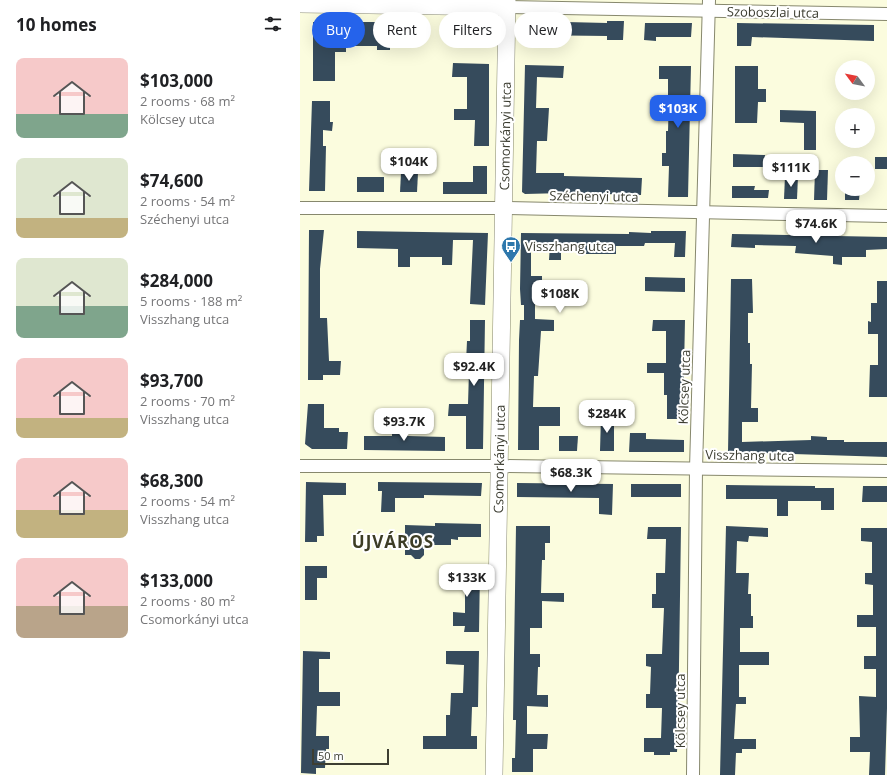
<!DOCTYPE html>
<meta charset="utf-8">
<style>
:root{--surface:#fff;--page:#f2f2f2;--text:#202124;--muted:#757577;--accent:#2563eb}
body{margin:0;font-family:"Open Sans",sans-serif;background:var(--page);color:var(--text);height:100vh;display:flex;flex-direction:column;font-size:15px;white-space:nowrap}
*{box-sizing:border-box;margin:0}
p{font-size:13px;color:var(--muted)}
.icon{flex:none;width:22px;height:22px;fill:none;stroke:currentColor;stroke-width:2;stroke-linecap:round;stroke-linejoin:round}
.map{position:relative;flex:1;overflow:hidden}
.panel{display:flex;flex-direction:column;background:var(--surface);width:300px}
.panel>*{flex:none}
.guide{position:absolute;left:12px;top:12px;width:380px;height:36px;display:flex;gap:8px}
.needle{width:26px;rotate:302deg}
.buttons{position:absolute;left:535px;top:60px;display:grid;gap:8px}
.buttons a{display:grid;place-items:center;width:40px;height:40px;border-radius:50%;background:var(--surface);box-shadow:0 4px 16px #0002;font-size:20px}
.scale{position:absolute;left:12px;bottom:10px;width:77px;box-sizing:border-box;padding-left:4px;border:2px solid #3d3e32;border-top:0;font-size:11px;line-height:14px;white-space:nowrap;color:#3d3e32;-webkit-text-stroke:3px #fff;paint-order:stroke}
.price{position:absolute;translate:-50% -34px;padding:0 9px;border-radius:8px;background:#fff;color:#222;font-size:13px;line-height:26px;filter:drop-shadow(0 1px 2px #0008)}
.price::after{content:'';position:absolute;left:50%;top:24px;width:12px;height:9px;margin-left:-6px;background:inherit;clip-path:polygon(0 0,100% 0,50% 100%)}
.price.current{background:var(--accent);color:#fff}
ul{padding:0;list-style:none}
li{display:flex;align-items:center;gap:12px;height:100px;padding:0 16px}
li span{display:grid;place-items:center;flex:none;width:112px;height:80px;border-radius:8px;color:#555}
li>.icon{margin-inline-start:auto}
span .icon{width:48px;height:48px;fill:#fffc;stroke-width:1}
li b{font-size:17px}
h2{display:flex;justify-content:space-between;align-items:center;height:48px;padding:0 16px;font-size:17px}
.chip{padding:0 14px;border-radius:18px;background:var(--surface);box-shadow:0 4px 16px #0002;font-size:14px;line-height:36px}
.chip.current{background:var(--accent);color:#fff}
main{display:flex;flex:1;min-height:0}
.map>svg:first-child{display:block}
.building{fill:#364b5c}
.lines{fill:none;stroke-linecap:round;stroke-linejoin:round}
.street-casing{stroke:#87886d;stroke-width:14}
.secondary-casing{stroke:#87886d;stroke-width:18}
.street{stroke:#fff;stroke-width:12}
.secondary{stroke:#fff;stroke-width:17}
.labels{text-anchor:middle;stroke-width:4;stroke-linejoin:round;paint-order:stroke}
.street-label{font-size:13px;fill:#3d3e32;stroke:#fff}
.poi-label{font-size:13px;fill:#3d3e32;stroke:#fff;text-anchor:start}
.district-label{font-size:17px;font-weight:bold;letter-spacing:1px;fill:#3d3d25;stroke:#fff}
</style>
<main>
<section class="panel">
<h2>10 homes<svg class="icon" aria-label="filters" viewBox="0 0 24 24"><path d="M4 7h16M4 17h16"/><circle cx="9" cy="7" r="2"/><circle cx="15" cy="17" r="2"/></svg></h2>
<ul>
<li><span style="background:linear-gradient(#f6c9c9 70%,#7fa58c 0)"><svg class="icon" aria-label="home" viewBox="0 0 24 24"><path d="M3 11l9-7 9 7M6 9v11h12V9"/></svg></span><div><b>$103,000</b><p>2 rooms · 68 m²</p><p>Kölcsey utca</p></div></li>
<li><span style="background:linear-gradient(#dfe7d0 75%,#c2b280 0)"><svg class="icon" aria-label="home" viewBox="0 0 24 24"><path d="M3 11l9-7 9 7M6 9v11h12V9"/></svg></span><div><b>$74,600</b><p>2 rooms · 54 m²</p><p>Széchenyi utca</p></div></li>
<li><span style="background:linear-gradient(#dfe7d0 60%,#7fa58c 0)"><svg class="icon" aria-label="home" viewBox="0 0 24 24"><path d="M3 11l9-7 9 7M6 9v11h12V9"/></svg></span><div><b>$284,000</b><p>5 rooms · 188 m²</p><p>Visszhang utca</p></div></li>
<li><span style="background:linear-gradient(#f6c9c9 75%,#c2b280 0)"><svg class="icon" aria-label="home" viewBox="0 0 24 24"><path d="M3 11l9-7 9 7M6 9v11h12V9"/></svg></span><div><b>$93,700</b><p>2 rooms · 70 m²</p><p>Visszhang utca</p></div></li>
<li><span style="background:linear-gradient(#f6c9c9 65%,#c2b280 0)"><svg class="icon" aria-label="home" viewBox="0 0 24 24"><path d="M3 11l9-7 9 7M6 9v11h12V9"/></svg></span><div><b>$68,300</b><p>2 rooms · 54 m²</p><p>Visszhang utca</p></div></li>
<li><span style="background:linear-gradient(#f6c9c9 60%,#b9a48a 0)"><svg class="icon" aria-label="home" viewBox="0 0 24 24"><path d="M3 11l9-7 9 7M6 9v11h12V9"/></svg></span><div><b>$133,000</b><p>2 rooms · 80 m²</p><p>Csomorkányi utca</p></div></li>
</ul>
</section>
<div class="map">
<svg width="587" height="775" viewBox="0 0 587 775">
<rect width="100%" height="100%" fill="#fbfcde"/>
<g class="building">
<path d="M225,21L307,23V21H324L323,40H307V36L225,35Z"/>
<path d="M13,22H26V35H49V22H119V37H90V50H77V46H46V52H35V81H13Z"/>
<path d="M345,23H392L391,37H356V41L344,40Z"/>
<path d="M437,23L574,25V41L452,37L451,46H437Z"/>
<path d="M153,63L189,64V146H174L175,120H154V109H167V77H152Z"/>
<path d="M225,65L264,66L263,78L237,77L236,108H249L247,141H237L236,173H264V176L342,178L341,195L264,193L225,194L222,192Z"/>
<path d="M359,66H391L388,197H368L369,166H362V153H366V131H368L369,96H368V79H359Z"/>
<path d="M435,66H458V89H466V102H458L457,123H435Z"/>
<path d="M12,101H30V122H33L32,131L23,130V146H26L25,191H9Z"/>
<path d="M480,110L516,111V150H504V123L480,122Z"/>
<path d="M433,154L465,155V167H433Z"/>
<rect x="575" y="157" width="12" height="12"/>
<path d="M173,166H187V194H143V182H173Z"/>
<path d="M515,170H528L527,200H514Z"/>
<path d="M101,173H118L117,192H100Z"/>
<path d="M485,176H498L497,199H484Z"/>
<rect x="57" y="177" width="27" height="15"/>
<path d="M432,186H455L454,190H469L468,198H432Z"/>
<path d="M545,189L560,190L559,200H545Z"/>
<path d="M9,230H24L20,269V318H27L29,361H41L40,375H23V380H8Z"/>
<path d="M57,231L188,233L185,305L170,304L173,240H153L152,265H142V257H110V267H98V249L57,248Z"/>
<path d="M351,231H386L385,257H374L375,243H345L344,246H316V254H279L280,245H261V260H249L250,245H231V276H242V289H235V319L254,320V331H241L238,376H234L233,407H260V426H239V450H218L219,340L220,320H224V305H221L220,289L221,233L329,234V232L351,233Z"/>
<path d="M432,234L587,237V249L566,250V257H542V265L533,264V256L495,253L496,246L455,245V248L431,247Z"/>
<path d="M345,277L385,278V292L345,291Z"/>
<path d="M431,279H452L453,313H448V343H450V364H452L451,408H458V422H442V442L511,440V436L527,437V440H544V442H587V457L428,452Z"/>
<path d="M577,281H587V397H569L570,365H578V334H568V321L571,322V303H577Z"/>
<path d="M170,320H185L183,449H166V416H148L149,404H168L169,372H161V362H166L167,341H170Z"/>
<path d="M353,320H385L383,419H367V395H364V373H347V363H366V331H352Z"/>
<path d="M8,404H24V428H39V432H48L47,449H12L5,444Z"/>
<path d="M301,416H314V451H300Z"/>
<path d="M92,426H102V431L108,436L145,437V451L64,450V436H92Z"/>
<path d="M330,433H346V439L384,440V452H329Z"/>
<path d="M259,436H278L277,451H259Z"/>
<path d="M6,482L46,483V495H23L24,536H17V542H5Z"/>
<path d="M78,482L182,483L181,496L124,495V498H95V512H81L82,491H78Z"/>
<path d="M217,483L313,484L312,515L299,514V498L217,497Z"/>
<rect x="331" y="484" width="50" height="13"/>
<path d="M426,485L515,486V488H534V510H521V501H488V516H477V499H426Z"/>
<path d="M563,486H587V502H562Z"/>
<path d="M135,523L181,524V537H158V540L151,539V545H124V555L120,559H115L111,555H105V525L135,526Z"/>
<path d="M216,526H250V543H245V560H242L241,593H264V602L242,601V628H230V654H240V667H238L237,695H248V707L227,706V734H248L247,749H233V772H212V758H215L216,720H213Z"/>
<path d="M426,526L468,528V537L449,536L448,542L437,541L436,573H449L448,594H451V616H453V628H440V652H469V665H439V697H446V704H436L434,739H456V749H442V753H436L435,775H420Z"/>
<path d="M348,527H381L378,734L377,752H370V755H354V752H344V738H361L362,708H346V694H350L351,667L346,666V654H362L364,608H352V594H356V573H365L366,539H347Z"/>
<path d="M561,528H587V708L585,775H569L570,752H550V737H560L559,696L576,697V669H564V656H576V627H557V615H573V585L565,584V573H572V542L561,541Z"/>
<path d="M5,566H27V578H17V600H5Z"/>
<path d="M145,569L180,570L179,632H164L165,626H153V612L165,613V584H145Z"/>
<path d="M3,651L30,652V659H19V692H40V706H17L16,736H29V749H26L25,768H16V774L1,773Z"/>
<path d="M146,651H179L178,707H172L171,736H177V749H123V736H146V715H150L151,693H163L164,665L146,664Z"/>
</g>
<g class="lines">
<g class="street-casing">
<g id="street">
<path d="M207,7L587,14"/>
<path d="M0,208H204L587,216"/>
<path d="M0,466H199L587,471"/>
<path d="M393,775L396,469L409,0"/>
</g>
</g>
<g class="secondary-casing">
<g id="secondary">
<path d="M0,4L207,7"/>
<path d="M194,775L207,0"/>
</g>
</g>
<use href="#street" class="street"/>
<use href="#secondary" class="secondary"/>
</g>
<defs>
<g id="bus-pin" transform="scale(1)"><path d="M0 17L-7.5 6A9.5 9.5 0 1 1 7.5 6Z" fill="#2e78ac" stroke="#fff"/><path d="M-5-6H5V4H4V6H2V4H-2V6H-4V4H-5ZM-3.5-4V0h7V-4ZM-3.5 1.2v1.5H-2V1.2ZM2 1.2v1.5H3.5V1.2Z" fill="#fff"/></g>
</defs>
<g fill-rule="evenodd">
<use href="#bus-pin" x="211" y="246"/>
</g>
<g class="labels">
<g class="street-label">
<text transform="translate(473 12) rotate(1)" y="5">Szoboszlai utca</text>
<text transform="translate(205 136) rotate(-89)" y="5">Csomorkányi utca</text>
<text transform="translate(294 196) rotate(1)" y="5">Széchenyi utca</text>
<text transform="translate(384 387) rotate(-88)" y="5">Kölcsey utca</text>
<text transform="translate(450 455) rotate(1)" y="5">Visszhang utca</text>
<text transform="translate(199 459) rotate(-89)" y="5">Csomorkányi utca</text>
<text transform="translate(380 711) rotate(-90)" y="5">Kölcsey utca</text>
</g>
<g class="poi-label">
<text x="225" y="251">Visszhang utca</text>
</g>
<g class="district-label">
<text x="93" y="548">ÚJVÁROS</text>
</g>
</g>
</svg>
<div class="buttons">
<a><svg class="needle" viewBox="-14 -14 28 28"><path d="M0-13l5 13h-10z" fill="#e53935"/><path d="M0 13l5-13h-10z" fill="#757577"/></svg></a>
<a>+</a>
<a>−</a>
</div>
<div class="scale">50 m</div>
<b class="price current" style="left:378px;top:129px">$103K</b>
<b class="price" style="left:109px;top:182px">$104K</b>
<b class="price" style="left:491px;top:188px">$111K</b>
<b class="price" style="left:516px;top:244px">$74.6K</b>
<b class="price" style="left:260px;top:314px">$108K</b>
<b class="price" style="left:174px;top:387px">$92.4K</b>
<b class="price" style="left:307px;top:434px">$284K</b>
<b class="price" style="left:104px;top:442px">$93.7K</b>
<b class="price" style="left:271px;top:493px">$68.3K</b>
<b class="price" style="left:167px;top:598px">$133K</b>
<div class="guide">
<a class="chip current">Buy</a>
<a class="chip">Rent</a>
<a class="chip">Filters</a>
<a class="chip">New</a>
</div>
</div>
</main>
